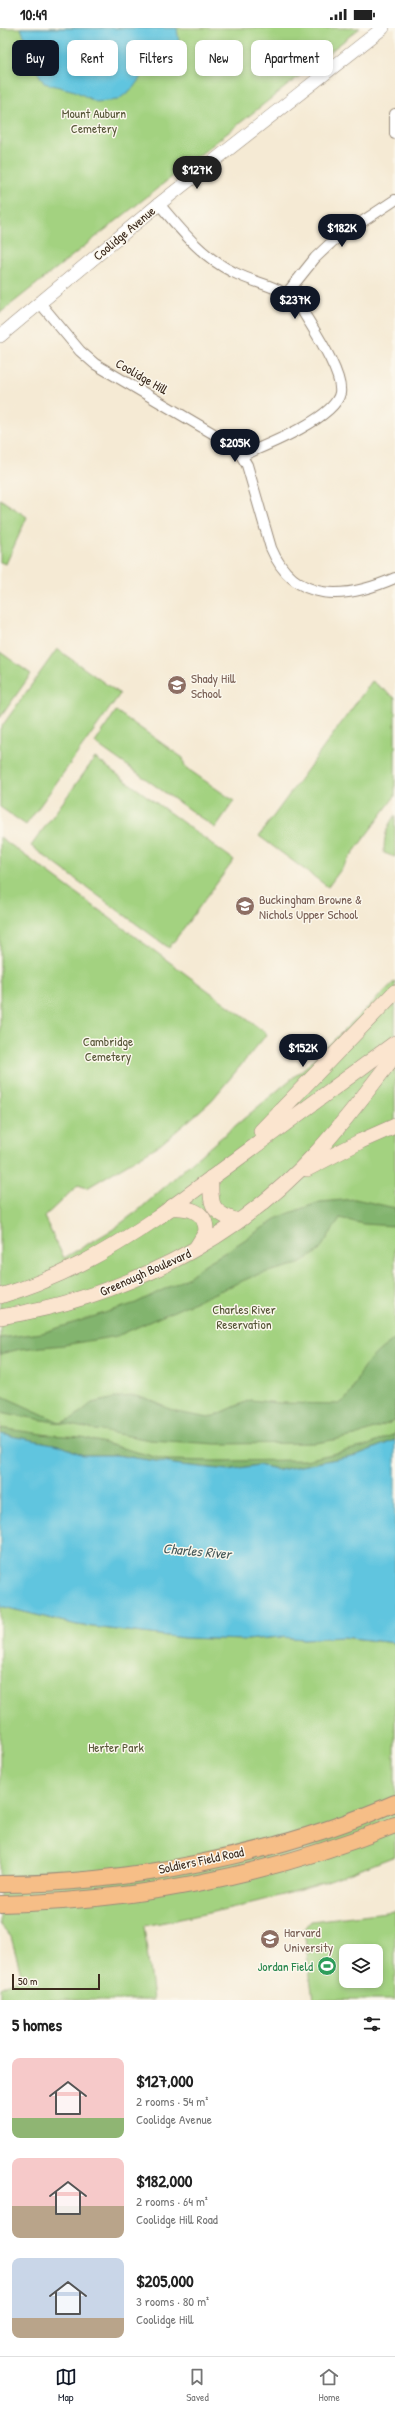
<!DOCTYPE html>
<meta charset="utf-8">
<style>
:root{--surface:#fff;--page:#f2f2f2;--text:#222;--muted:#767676;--line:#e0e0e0;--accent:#111827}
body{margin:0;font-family:"Patrick Hand",sans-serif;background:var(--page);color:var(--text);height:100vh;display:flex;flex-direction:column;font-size:15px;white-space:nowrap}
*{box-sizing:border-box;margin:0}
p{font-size:13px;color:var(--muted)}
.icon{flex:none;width:22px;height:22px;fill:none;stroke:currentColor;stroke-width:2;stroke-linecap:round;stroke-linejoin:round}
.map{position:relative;height:1972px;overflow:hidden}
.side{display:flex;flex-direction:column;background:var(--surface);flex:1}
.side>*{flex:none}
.guide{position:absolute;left:12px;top:12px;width:371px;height:36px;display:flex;gap:8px}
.tools{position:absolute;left:339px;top:1916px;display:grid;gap:8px}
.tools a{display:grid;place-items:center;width:44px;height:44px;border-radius:8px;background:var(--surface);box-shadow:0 2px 6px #0003;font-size:20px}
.scale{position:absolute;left:12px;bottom:10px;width:88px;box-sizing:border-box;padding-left:4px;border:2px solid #3b2a1e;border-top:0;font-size:11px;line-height:14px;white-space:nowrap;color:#3b2a1e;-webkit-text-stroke:3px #fbf7ec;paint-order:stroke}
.price{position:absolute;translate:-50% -34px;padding:0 9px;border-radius:14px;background:var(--accent);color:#fff;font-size:13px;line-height:26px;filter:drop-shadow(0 1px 2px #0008)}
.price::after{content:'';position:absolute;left:50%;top:24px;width:12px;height:9px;margin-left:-6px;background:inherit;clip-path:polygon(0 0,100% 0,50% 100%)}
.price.on{background:#222;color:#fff}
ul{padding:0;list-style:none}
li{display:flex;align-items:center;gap:12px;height:100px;padding:0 12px}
li span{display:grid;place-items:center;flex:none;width:112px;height:80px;border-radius:8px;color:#555}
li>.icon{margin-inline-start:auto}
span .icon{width:48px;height:48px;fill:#fffc;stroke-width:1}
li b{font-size:17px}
h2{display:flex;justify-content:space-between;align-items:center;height:48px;padding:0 12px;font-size:17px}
.pill{padding:0 14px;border-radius:8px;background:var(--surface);box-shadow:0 2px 6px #0003;font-size:14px;line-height:36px}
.pill.on{background:var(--accent);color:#fff}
.status{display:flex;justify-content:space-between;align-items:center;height:28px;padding:0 20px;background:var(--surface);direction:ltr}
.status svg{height:11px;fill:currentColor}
.menu{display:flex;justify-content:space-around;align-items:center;height:56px;border-top:1px solid var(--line);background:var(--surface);font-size:11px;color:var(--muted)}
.menu a{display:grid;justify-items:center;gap:2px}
.menu .on{color:var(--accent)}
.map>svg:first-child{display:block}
.green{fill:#a3d280;stroke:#6f7e4f;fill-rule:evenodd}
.forest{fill:#82b46e;stroke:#5e6f46}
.water{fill:#61c5df;stroke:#4e787e}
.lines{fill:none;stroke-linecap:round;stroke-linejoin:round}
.minor-casing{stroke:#988a79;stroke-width:12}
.tertiary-casing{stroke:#988a79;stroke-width:14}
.secondary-casing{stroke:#988a79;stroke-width:16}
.primary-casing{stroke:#988a79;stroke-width:18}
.minor{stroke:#fff;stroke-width:10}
.tertiary{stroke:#fff;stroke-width:13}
.secondary{stroke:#fbe5cf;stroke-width:15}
.primary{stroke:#f6be87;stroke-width:16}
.labels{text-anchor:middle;stroke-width:3;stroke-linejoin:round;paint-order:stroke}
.park-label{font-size:13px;fill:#555436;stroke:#fbf7ec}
.street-label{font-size:13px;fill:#3b2a1e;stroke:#fbf7ec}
.education-label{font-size:13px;fill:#785e54;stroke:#fbf7ec;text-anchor:start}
.leisure-label{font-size:13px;fill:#27864d;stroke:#fbf7ec;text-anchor:end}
.water-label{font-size:14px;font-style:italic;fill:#465858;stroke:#fbf7ec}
</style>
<div class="status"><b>10:49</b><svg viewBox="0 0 49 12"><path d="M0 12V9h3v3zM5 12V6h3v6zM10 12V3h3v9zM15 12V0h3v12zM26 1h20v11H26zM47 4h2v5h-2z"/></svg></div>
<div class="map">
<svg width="395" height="1972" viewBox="0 0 395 1972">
<rect width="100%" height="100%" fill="#fbf7ec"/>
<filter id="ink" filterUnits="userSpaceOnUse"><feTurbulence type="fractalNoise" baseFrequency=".025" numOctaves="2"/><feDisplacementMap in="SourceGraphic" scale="8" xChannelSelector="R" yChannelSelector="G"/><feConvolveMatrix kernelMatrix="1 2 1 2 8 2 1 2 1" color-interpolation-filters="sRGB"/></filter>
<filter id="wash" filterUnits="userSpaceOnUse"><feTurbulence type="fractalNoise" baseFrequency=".012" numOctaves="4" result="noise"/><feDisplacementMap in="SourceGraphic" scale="16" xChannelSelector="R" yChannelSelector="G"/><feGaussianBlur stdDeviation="0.9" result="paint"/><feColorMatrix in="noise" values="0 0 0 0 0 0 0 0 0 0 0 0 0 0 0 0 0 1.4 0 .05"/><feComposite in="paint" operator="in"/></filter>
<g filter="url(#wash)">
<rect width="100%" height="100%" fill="#f5ead4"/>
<g class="green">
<path d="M0,0H360L0,285Z"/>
<path d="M0,471L27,489L6,536L0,534Z"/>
<path d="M57,621L120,666L26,797L0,779V701Z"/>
<path d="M0,624L31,646L0,690Z"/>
<path d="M372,653L395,670V768L328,859L259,808Z"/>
<path d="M116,683L183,730L185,739L234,773L215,800L95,715Z"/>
<path d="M95,730L234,832L169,920L31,818Z"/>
<path d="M395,787V829L384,825C384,810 386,799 395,787Z"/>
<path d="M0,809L267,1006L212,1072L193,1089L161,1116L87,1160L78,1157L44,1189L64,1230L112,1202L140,1181L192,1134L308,1037L395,953V1412L357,1427L229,1442L0,1406Z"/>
<path d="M0,1578L77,1597L184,1610L246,1612L280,1609L304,1611L343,1609L395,1615V1828C371,1837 348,1847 324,1855C265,1873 204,1887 144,1898L153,1972H0V1960L22,1949L11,1909L0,1896Z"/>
<path d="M395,1883V1972H313L304,1902L311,1893ZM346,1923H376V1953H346Z"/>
</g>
<g class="forest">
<path d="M355,1171L395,1180V1198L363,1196L340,1190L319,1223L299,1236L256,1247L117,1308L64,1317L20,1321L0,1326V1310L42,1305L136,1275L187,1250L205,1236L229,1222L279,1189L320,1174Z"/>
<path d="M395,1311V1393L355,1408L316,1415L217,1416L150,1412L0,1384V1367L62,1395L73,1390L92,1375L120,1369L135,1368L148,1371L176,1384L209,1390L250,1372L279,1375L339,1376C353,1369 354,1352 363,1340C371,1329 384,1318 395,1311Z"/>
<path d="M0,1400L49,1407L82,1409L166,1432L214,1433L306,1432L366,1418L395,1406V1412L357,1427L301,1438L280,1442L258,1437L229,1442L181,1437L116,1427H83L59,1417L0,1406Z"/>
</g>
<g class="water">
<path d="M21,0H177L179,15L162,32L147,41L133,60L118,72L96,74L75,63L44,55L37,43Z"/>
<path d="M0,1406L59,1417L83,1427H116L181,1437L229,1442L258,1437L280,1442L301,1438L357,1427L395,1412V1615L343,1609L304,1611L280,1609L246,1612L184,1610L77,1597L0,1578Z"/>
</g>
</g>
<g filter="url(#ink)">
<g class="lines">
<g class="minor-casing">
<g id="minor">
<path d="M395,86V106"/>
<path d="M159,176C181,202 202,229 233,244C262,259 281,255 302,282C313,301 343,345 340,365C335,390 265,418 243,427"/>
<path d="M287,265L315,230L333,213L395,172"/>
<path d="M40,275L80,323L95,336L236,419L247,437L271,520C295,577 347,571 395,550"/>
</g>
</g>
<g class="tertiary-casing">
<path id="tertiary" d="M0,308L159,176L383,0"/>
</g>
<g class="secondary-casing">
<g id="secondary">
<path d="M261,1103L395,964"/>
<path d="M307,1141L361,1113L395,1098"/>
<path d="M211,1150C210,1177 211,1185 238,1193"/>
<path d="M170,1180C187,1179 207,1182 206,1204L196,1220"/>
<path d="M0,1268C58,1251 107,1224 157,1190L395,1015"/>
<path d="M0,1289C119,1270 233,1215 315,1126C344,1095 369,1061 395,1027"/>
</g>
</g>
<g class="primary-casing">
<g id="primary">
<path d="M0,1856C127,1856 279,1826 395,1775"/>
<path d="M0,1876C135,1873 270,1847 395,1797"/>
</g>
</g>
<use href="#minor" class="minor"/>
<use href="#tertiary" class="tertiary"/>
<use href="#secondary" class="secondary"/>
<use href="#primary" class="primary"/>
</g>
</g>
<defs>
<g id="school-disc" transform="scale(1)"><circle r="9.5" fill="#8d6e63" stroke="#fbf7ec"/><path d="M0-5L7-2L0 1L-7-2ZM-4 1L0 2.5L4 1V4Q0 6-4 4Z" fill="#fff"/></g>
<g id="university-disc" transform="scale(1)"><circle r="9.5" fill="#8d6e63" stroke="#fbf7ec"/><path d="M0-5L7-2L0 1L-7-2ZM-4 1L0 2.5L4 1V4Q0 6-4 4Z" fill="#fff"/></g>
<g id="stadium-disc" transform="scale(1)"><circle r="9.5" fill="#2e9e5b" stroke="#fbf7ec"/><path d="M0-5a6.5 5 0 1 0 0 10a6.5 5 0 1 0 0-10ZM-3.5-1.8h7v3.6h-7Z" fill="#fff"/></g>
</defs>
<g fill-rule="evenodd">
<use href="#school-disc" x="177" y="657"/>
<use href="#school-disc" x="245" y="878"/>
<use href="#university-disc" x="270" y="1911"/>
<use href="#stadium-disc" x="327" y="1938"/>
</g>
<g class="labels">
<g class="park-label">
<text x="94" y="90">Mount Auburn<tspan x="94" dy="15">Cemetery</tspan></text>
<text x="108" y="1018">Cambridge<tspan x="108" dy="15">Cemetery</tspan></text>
<text x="244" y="1286">Charles River<tspan x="244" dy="15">Reservation</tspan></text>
<text x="116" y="1724">Herter Park</text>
</g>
<g class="street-label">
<text transform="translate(124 205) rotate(-40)" y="5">Coolidge Avenue</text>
<text transform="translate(142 348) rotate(30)" y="5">Coolidge Hill</text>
<text transform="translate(145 1244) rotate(-24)" y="5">Greenough Boulevard</text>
<text transform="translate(201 1832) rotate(-12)" y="5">Soldiers Field Road</text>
</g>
<g class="education-label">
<text x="191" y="655">Shady Hill<tspan x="191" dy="15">School</tspan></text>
<text x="259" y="876">Buckingham Browne &amp;<tspan x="259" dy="15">Nichols Upper School</tspan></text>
<text x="284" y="1909">Harvard<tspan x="284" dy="15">University</tspan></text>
</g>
<g class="leisure-label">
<text x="313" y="1943">Jordan Field</text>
</g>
<g class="water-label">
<text transform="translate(197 1523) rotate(5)" y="5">Charles River</text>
</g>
</g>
</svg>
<div class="tools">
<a><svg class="icon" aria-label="layers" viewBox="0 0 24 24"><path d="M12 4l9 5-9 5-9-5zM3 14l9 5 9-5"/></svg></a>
</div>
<div class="scale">50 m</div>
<b class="price on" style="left:197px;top:162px">$127K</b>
<b class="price" style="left:342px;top:220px">$182K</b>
<b class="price" style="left:295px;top:292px">$237K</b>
<b class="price" style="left:235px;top:435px">$205K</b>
<b class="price" style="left:303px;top:1040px">$152K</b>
<div class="guide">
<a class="pill on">Buy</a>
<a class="pill">Rent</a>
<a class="pill">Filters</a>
<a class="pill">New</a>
<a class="pill">Apartment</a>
</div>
</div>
<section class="side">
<h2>5 homes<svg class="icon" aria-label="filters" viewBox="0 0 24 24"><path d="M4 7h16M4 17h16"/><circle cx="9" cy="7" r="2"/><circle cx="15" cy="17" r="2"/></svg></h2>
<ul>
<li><span style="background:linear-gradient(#f6c9c9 75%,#8fb573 0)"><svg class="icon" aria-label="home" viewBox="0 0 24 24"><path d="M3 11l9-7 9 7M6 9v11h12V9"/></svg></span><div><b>$127,000</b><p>2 rooms · 54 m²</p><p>Coolidge Avenue</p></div></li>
<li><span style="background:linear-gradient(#f6c9c9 60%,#b9a48a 0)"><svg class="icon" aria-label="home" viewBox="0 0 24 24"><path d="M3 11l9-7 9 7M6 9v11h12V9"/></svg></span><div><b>$182,000</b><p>2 rooms · 64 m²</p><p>Coolidge Hill Road</p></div></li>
<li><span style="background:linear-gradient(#c9d6e8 75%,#b9a48a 0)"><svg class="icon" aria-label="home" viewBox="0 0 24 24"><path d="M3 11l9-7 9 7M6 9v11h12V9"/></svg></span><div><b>$205,000</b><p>3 rooms · 80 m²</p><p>Coolidge Hill</p></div></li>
</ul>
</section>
<nav class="menu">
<a class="on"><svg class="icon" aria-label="map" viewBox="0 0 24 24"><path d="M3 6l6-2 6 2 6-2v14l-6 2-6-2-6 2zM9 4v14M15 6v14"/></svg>Map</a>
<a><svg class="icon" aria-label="saved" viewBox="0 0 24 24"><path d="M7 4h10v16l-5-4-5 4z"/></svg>Saved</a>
<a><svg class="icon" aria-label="home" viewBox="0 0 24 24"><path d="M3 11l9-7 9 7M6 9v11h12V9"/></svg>Home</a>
</nav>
